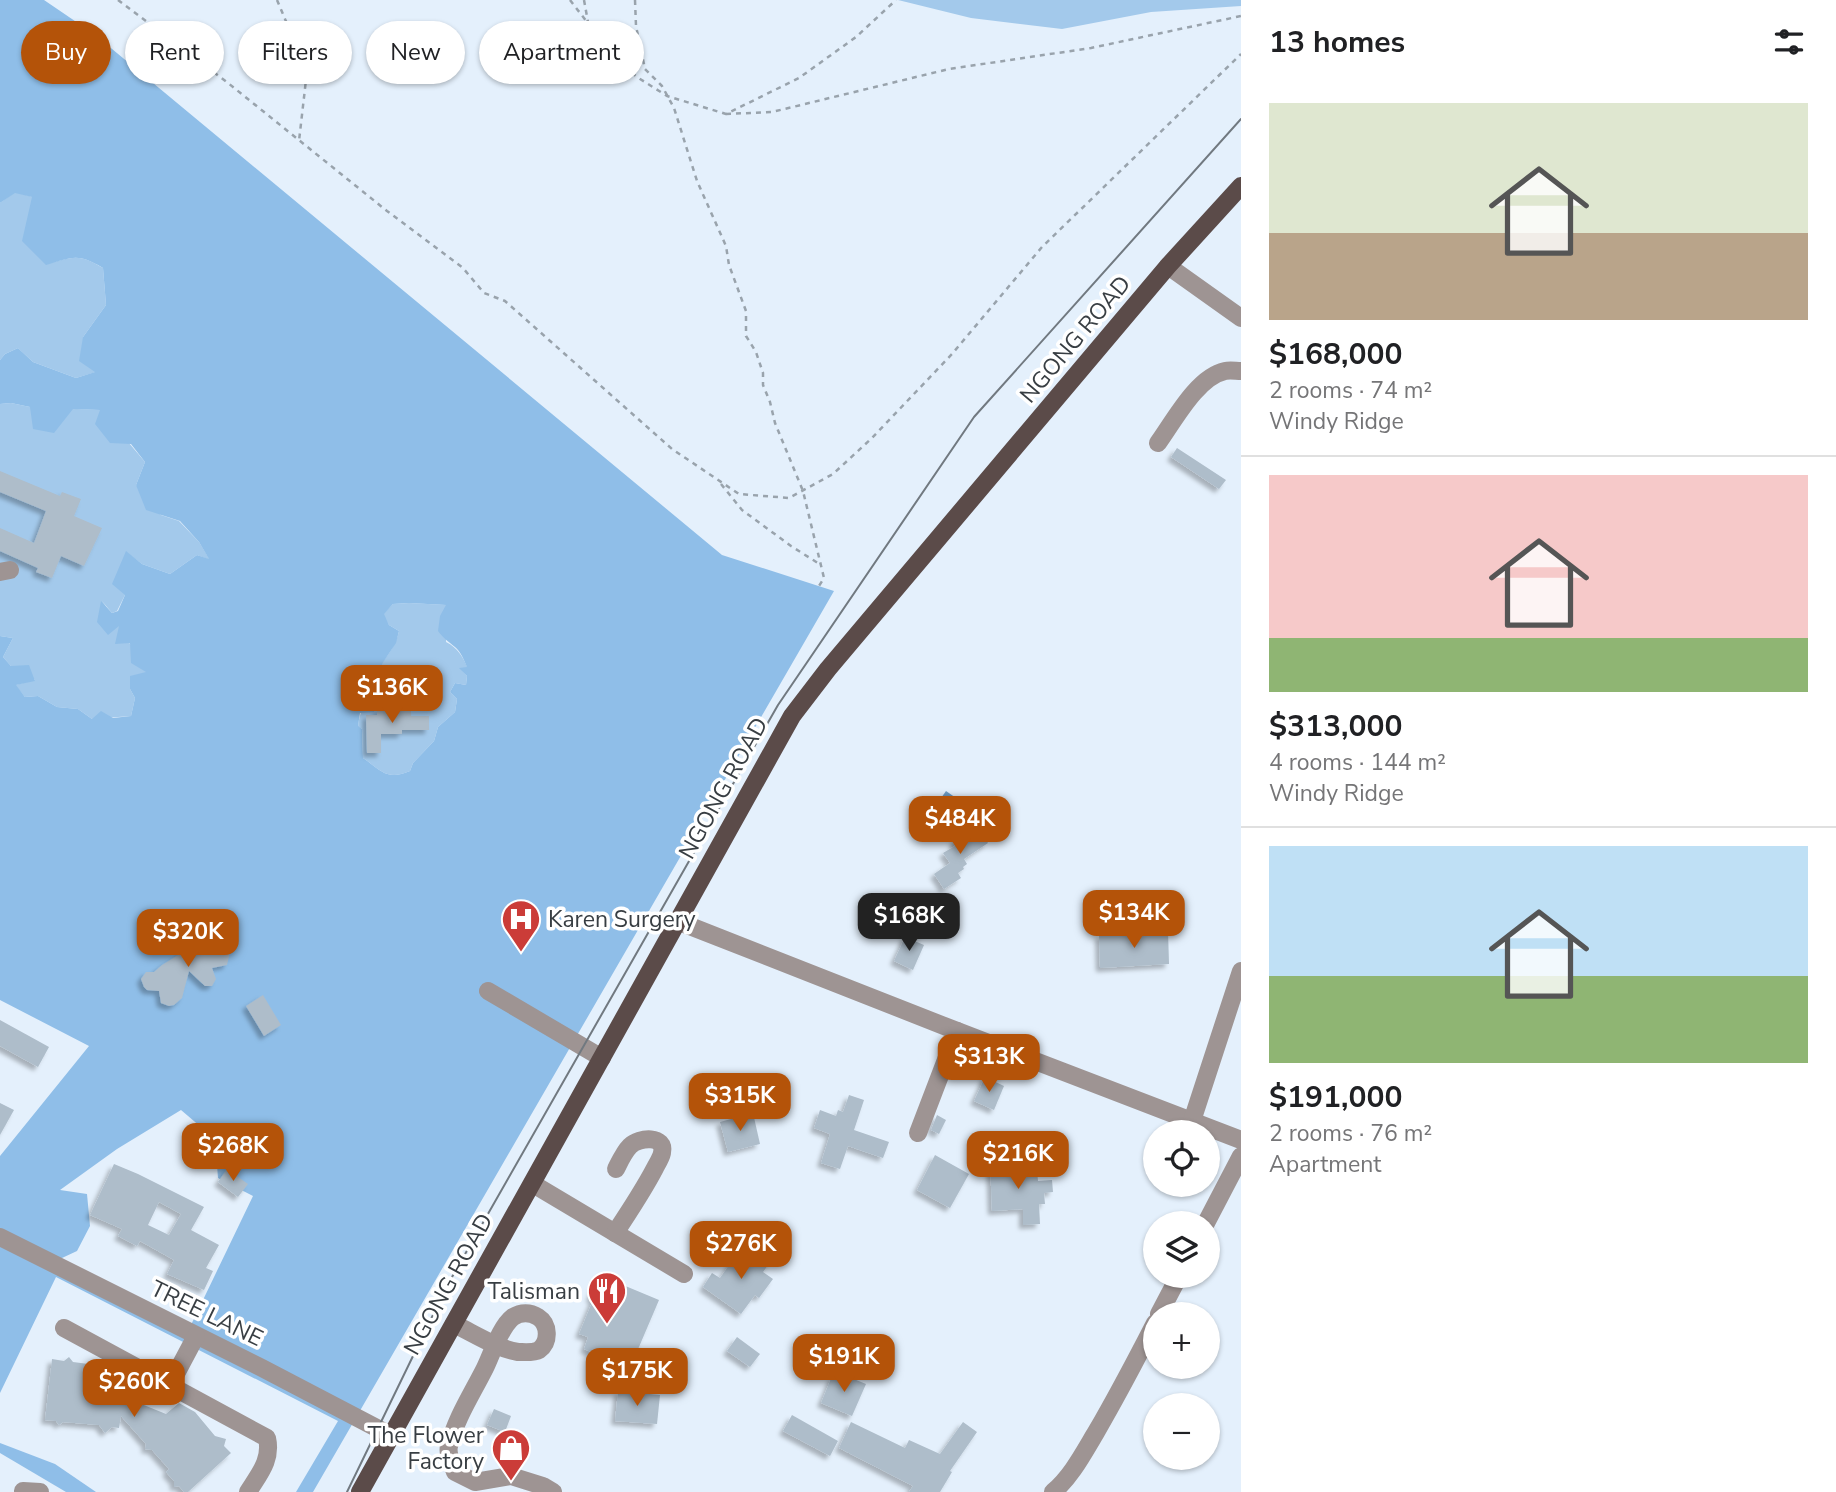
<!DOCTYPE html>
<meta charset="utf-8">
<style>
:root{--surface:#fff;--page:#f6f6f6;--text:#202124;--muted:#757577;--line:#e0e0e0;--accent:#b45309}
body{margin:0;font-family:"Nunito Sans",sans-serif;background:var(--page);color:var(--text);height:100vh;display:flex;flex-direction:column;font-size:26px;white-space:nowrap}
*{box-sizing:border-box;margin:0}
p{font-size:23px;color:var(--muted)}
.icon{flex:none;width:38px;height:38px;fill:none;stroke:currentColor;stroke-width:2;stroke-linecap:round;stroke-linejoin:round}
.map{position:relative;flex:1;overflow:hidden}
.details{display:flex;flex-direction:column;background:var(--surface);width:595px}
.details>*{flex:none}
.top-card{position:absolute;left:21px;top:21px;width:665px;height:63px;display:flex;gap:14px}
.buttons{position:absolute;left:1143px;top:1120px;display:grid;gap:14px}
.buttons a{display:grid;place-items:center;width:77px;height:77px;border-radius:50%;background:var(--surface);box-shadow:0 2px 5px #0004;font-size:35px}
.price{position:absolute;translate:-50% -60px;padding:0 16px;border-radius:14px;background:var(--accent);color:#fff;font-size:23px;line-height:46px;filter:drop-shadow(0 2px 4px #0008)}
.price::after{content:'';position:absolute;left:50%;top:42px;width:21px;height:16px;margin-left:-10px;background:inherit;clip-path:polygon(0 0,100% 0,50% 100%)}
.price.active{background:#222;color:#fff}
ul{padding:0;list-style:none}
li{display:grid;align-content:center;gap:14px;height:371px;padding:0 28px}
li+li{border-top:2px solid var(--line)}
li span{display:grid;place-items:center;height:217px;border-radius:0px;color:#555}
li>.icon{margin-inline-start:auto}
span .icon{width:126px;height:126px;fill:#fffc;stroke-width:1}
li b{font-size:30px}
h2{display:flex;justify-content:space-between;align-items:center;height:84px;padding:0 28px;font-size:30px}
.chip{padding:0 24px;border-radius:32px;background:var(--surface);box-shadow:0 2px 5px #0004;font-size:24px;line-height:63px}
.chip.active{background:var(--accent);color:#fff}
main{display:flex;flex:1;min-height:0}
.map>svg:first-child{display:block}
.green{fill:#a3c9eb}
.forest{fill:#8fbee8;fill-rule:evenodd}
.water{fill:#6e9cc4}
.building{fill:#aebdca;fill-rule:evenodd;filter:url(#shadow)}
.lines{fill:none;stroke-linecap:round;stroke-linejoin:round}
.path{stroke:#99a3ac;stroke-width:2.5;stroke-dasharray:5 5;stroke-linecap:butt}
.minor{stroke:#9e9493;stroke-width:18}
.major{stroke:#5b4b49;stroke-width:18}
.tram{stroke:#717980;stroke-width:2}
.labels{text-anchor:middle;stroke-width:7;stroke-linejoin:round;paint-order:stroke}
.street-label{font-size:23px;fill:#383e43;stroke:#fff}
.poi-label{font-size:23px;fill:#383e43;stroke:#fff;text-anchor:end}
</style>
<main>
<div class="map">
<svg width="1241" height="1492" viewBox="0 0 1241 1492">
<defs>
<filter id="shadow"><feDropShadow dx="-4" dy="4" stdDeviation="2" flood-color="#0004"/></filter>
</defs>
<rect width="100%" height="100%" fill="#e4f0fc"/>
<g class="green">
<path d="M898,0H1241V6L1151,12L1062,29L971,18Z"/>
<path d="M15,192L33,197L46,264C74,257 78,253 103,268L106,305L83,337L96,372L76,378L33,362L18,348L5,354L0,360V203Z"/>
<path d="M11,403L30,407L101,410L145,462L136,485L161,515L179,521L199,542L210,560L197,555L170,574L142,564L126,552L125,595L117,611L112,613L102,601L119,625L147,673L130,689L135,698L131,716L92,719L78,709L57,707L38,696L25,697L15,685L35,680L11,666L3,657L13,638L0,636V404Z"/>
<path d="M409,603L447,605L446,642C458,648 462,656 468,668H460L467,676L466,685L455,683L450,692L457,699L455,712L438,727L434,741L413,763L410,771C387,781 382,771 363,758L362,729L358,727C360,710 364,709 369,695C370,690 369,684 372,679C381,660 394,653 399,631L389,625L383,614L393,604Z"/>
</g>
<g class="forest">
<path d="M0,0H44L94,34L722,555L834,591L313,1492H296L338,1421L56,1277L0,1393V1156L89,1046L0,1000V636L13,638L3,657L11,666L29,665L35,681L16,685L25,697L38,696L57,707L78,709L92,719L101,711L113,718L131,716L135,698L130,689V676L146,672L131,663L130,643L115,644L119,626L108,635L97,622L101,601L112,613L118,611L125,595L112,584L126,551L142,564L170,574L197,555L209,559L199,542L180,521L146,510L136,485L145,462L131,444L110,443L95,424L100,410L73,409L54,433L33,429L30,407L11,403L0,404V360L5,354L18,348L33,362L76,378L95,372L79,361L83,337L106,305L103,268C77,253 74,257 46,265L22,241L32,197L15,193L0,203ZM409,603L446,605L440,616L438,631C443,638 448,641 455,647C461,652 464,660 467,667L459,668L467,676L466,685L455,683L450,692L457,699L455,712L438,727L434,741L413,763L410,771C387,781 382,771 363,758L362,729L358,726L360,713L374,712L376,699L369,694L371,681L383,676L382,664L396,643L399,631L389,625L384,614L393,604ZM181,1110L215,1139L218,1178L253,1196L190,1327L47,1265L77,1251L90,1226L87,1194L60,1190L117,1149Z"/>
<path d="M0,1443L55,1464L96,1492H66L0,1453Z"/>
</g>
<path class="water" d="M946,791L959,800L953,810L939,801Z"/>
<g class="building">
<path d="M1177,448L1226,480L1219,489L1171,457Z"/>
<path d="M0,471L60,496L62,492L81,499L74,516L102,528L84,566L61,556L52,578L36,572L38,568L0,551V528L34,543L46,511L0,492Z"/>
<path d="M388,705H401V710L411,709V716H429V730H402V734H381V753H367L366,715H377V710H388Z"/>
<path d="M977,826L988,843L964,859L967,864L963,867L964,869L958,873L961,878L944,889L934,874L950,863L943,853L955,846L953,842Z"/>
<path d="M217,931L230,952L227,965L212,968L216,979L212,986H205L189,971L182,998L174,1005L169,1006L161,1003L159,991L147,990L144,987L141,979L146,972H154L162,965Z"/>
<path d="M1168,932L1169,964L1100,968L1099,935Z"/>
<path d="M905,937L924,945L913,970L894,961Z"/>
<path d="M263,995L281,1025L264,1036L246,1006Z"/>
<path d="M0,1020L49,1047L38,1067L0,1046Z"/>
<path d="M985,1077L1004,1086L994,1110L974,1101Z"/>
<path d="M849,1095L864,1100L854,1130L889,1142L883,1158L848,1146L840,1169L821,1163L830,1134L814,1128L820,1110L836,1116L838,1110L843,1112Z"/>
<path d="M0,1103L14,1110L0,1135Z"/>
<path d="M753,1113L760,1144L728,1152L720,1122Z"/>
<path d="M937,1115L946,1120L939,1134L931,1130Z"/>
<path d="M935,1155L969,1174L950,1208L917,1190Z"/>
<path d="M1005,1160L1006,1172L1037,1170L1038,1181L1052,1180L1053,1192L1044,1193L1045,1204H1039L1040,1224L1023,1225V1209L992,1211L990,1161Z"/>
<path d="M114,1164L138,1174L204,1207L191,1230L219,1245L206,1268L213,1271L204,1290L167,1274L174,1260L140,1241L137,1246L118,1236L122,1229L90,1215ZM159,1202L181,1214L169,1235L148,1225Z"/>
<path d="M227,1169L248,1184L238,1197L218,1182Z"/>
<path d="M755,1250L771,1261L763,1272L773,1279L759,1298L755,1295L741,1314L703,1287L712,1273L720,1278L739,1251L749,1258Z"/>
<path d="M599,1275L659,1300L630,1368L584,1349L588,1337L579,1334L593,1300L590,1298Z"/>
<path d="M737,1337L760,1354L750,1367L727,1351Z"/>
<path d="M69,1357L73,1362L111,1367L127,1375L124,1397L166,1414L179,1403L195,1412L215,1436L226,1439L224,1446L231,1453L188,1492H184L179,1486L174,1487V1481L166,1472L169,1469L152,1450L145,1449L146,1444L121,1416L119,1428L112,1427L105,1433L99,1425L63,1422L59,1425L56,1421L45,1420L52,1359L64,1361Z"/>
<path d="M844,1375L866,1384L852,1416L821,1403L832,1376L842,1380Z"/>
<path d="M618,1391L660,1395L657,1424L615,1421Z"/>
<path d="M494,1409L511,1416L505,1432L487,1425Z"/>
<path d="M792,1415L838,1441L830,1456L783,1431Z"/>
<path d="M851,1422L905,1448L909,1440L940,1454L963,1422L977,1432L950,1471L952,1472L940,1492H909L913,1486L839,1448Z"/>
</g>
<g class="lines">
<g class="path">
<path d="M118,0L228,83L387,211L463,268L484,293L505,301L672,449L739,494L789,498L833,474L872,438L952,354L1042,247L1241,54"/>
<path d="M277,0L307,71L299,141"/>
<path d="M570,0L587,22"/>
<path d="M584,0L588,22L610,55L637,77L667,96L726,114L799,78L856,37L896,0"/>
<path d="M635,0L636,26L645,69L662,86L674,108L697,181L726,246L729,265L746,311V336L756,352L763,373V385L770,402L775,423L803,491L824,578L817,589"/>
<path d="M726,114L772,112L949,69L1091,48L1241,16"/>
<path d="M721,484L742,510L791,546L821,565"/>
</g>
<g class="minor">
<path d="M1168,266L1241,318"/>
<path d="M1158,443C1174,421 1197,377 1225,371C1230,370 1236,371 1241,371"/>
<path d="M0,572L10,570"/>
<path d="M677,921L957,1031L1241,1140"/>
<path d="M488,991L602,1058"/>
<path d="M1192,1121L1241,971"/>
<path d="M918,1133L957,1031"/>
<path d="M533,1184L684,1274"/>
<path d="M1206,1223L1241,1156"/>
<path d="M615,1233C629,1212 643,1191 655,1168C657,1164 661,1158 662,1153C666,1135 639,1137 630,1146C624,1152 620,1161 616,1169"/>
<path d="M0,1237L262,1368L392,1436"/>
<path d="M1159,1314L1179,1276"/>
<path d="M454,1324C473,1333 498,1349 518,1352C524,1352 534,1353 539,1350C550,1342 549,1324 538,1317C530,1312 521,1312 513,1317C500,1327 492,1354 485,1368C472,1394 456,1418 449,1446C447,1454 452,1464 455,1472L475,1482L511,1476L543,1486L553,1492"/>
<path d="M64,1328L267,1438C272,1460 259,1474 248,1492"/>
<path d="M170,1385L196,1336"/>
<path d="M23,1491L40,1492"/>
<path d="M1053,1492C1071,1477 1083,1454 1095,1434C1116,1398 1136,1360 1155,1323"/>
</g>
<path class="major" d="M360,1492L792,716L828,669L1168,266L1241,186"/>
<path class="tram" d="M347,1492L448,1284L778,705L974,417L1241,119"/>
</g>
<defs>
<g id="hospital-pin" transform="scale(2.0125)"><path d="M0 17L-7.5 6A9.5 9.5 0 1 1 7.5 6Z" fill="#cb3c38" stroke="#fff"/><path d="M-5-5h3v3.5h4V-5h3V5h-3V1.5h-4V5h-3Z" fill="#fff"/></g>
<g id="restaurant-pin" transform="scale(2.0125)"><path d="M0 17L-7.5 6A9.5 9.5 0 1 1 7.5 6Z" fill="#cb3c38" stroke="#fff"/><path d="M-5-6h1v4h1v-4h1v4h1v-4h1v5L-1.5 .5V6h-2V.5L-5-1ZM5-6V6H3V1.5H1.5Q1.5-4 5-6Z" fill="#fff"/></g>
<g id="shop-pin" transform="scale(2.0125)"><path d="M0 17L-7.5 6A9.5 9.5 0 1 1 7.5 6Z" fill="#cb3c38" stroke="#fff"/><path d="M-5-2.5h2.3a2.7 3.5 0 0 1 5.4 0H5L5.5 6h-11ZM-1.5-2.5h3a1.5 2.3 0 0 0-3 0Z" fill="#fff"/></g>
</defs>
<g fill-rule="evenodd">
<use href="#hospital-pin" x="521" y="919"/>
<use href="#restaurant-pin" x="607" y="1291"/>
<use href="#shop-pin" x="511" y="1448"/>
</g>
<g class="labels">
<g class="street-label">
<text transform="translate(1075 339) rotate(-50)" y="8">NGONG ROAD</text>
<text transform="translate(723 788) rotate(-61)" y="8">NGONG ROAD</text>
<text transform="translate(448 1284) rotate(-61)" y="8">NGONG ROAD</text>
<text transform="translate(207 1313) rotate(26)" y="8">TREE LANE</text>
</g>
<g class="poi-label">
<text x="548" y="927" text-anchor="start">Karen Surgery</text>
<text x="580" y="1299">Talisman</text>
<text x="484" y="1443">The Flower<tspan x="484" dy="26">Factory</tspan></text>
</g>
</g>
</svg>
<div class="buttons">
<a><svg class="icon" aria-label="locate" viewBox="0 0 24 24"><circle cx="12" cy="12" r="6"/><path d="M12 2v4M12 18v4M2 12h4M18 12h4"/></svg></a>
<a><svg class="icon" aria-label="layers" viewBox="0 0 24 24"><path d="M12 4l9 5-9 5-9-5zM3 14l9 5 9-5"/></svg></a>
<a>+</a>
<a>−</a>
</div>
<b class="price" style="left:392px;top:725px">$136K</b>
<b class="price" style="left:960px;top:856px">$484K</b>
<b class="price" style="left:1134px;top:950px">$134K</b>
<b class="price active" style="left:909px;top:953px">$168K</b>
<b class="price" style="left:188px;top:969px">$320K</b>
<b class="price" style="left:989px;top:1094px">$313K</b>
<b class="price" style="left:740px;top:1133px">$315K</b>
<b class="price" style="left:233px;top:1183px">$268K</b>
<b class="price" style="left:1018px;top:1191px">$216K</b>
<b class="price" style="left:741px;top:1281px">$276K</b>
<b class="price" style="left:844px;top:1394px">$191K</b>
<b class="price" style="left:637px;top:1408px">$175K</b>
<b class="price" style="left:134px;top:1419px">$260K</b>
<div class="top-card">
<a class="chip active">Buy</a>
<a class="chip">Rent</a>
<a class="chip">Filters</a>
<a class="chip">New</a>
<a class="chip">Apartment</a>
</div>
</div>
<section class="details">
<h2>13 homes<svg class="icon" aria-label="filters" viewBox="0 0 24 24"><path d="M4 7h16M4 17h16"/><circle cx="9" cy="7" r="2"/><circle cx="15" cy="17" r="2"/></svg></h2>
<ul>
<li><span style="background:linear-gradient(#dfe7d0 60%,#b9a48a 0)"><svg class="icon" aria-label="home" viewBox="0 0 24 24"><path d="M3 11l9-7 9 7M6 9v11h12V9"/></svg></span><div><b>$168,000</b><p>2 rooms · 74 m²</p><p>Windy Ridge</p></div></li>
<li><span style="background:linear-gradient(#f6c9c9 75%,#8fb573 0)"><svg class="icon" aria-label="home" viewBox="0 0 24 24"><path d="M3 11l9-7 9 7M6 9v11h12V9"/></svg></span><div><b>$313,000</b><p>4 rooms · 144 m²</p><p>Windy Ridge</p></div></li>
<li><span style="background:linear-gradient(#bfe0f5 60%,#8fb573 0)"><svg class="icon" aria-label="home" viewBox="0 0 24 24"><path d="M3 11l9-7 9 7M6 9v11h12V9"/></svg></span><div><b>$191,000</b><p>2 rooms · 76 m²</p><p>Apartment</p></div></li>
</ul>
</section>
</main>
